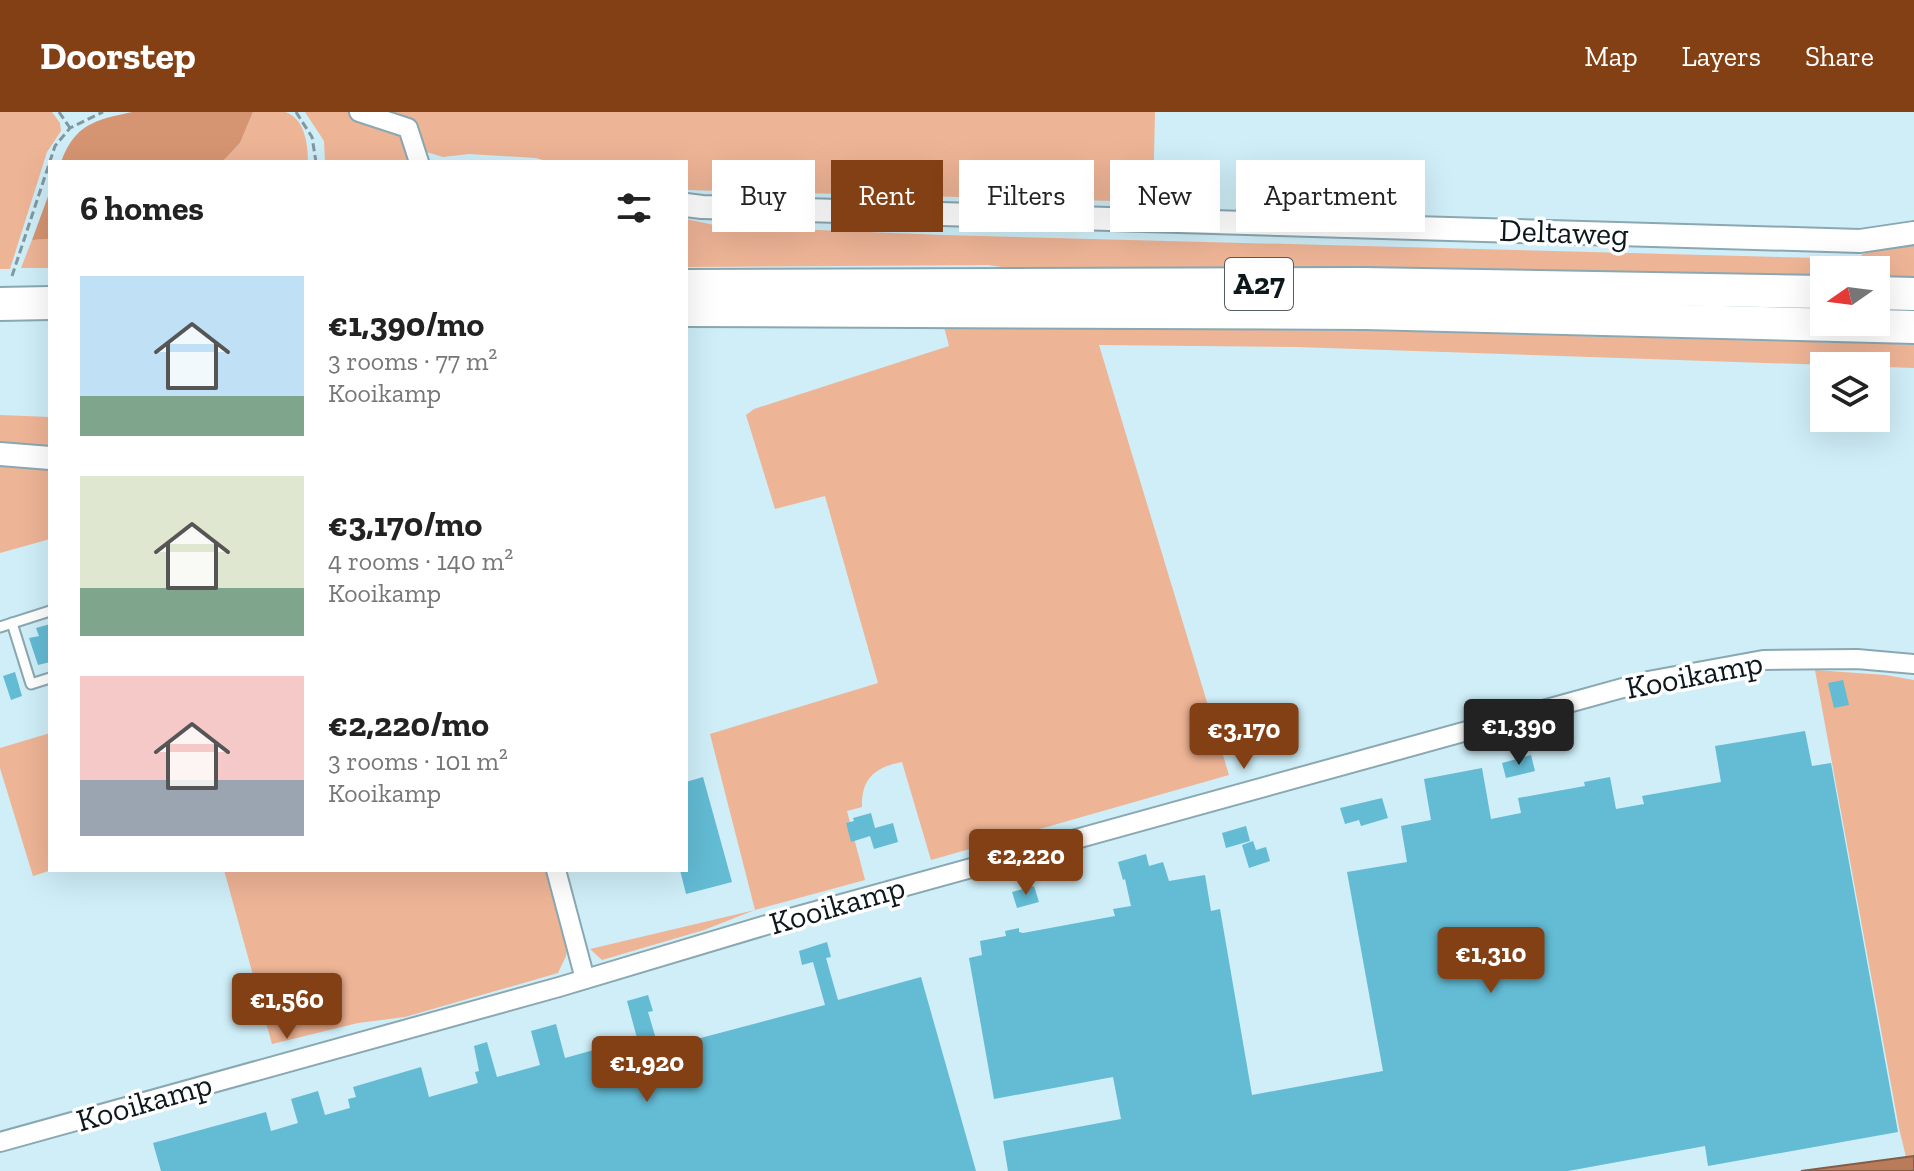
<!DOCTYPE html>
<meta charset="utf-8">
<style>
:root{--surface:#fff;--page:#f6f6f6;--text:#222;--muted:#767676;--accent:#844015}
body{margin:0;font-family:"Zilla Slab",serif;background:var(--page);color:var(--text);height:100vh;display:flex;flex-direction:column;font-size:30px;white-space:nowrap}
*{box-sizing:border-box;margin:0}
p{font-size:26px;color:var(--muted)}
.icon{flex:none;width:44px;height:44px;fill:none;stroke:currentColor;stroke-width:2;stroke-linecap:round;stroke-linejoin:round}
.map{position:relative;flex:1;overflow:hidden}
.panel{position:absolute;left:48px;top:48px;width:640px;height:712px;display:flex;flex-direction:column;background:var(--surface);border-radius:0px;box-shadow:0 8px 32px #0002}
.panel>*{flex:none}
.hud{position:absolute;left:712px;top:48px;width:760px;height:72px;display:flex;gap:16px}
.needle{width:52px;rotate:256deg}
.fabs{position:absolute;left:1810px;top:144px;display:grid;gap:16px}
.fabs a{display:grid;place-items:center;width:80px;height:80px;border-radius:0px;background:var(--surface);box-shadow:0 8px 32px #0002;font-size:40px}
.price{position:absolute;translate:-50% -68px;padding:0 18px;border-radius:8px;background:var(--accent);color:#fff;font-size:26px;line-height:52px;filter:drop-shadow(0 2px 4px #0008)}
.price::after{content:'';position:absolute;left:50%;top:48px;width:24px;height:18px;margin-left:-12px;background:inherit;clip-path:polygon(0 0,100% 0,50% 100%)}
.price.current{background:#222;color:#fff}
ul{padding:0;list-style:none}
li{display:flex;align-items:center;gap:24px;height:200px;padding:0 32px}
li span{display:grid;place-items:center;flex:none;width:224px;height:160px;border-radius:0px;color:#555}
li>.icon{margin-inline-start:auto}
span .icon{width:96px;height:96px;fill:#fffc;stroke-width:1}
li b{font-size:34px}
h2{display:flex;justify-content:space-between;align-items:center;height:96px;padding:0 32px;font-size:34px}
.pill{padding:0 28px;border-radius:0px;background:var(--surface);box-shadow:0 8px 32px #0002;font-size:28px;line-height:72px}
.pill.current{background:var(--accent);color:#fff}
header{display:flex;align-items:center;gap:48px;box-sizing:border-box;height:112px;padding:0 40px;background:var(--accent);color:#fff}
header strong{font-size:38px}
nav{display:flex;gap:44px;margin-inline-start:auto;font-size:28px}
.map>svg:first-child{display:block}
.green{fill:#eeb496}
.forest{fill:#d69572}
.water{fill:#b97b59;stroke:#855d47;stroke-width:2}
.building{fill:#63bbd4}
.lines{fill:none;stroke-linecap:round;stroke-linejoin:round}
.service-casing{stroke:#8aa8b1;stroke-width:13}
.minor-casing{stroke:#8aa8b1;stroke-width:22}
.tertiary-casing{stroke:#8aa8b1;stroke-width:26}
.motorway-casing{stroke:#8aa8b1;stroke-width:36}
.path{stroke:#81989f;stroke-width:3;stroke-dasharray:8 4;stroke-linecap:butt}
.service{stroke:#fff;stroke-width:9}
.minor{stroke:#fff;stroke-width:18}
.tertiary{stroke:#fff;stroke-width:22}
.motorway{stroke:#fff;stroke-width:32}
.labels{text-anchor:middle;stroke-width:7;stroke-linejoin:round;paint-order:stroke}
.shield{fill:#fff;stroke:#565d60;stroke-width:2}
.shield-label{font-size:30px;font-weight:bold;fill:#0d181c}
.street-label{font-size:32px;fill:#0d181c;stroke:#fff}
</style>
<header>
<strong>Doorstep</strong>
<nav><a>Map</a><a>Layers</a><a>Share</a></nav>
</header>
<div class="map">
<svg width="1914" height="1059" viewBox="0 0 1914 1059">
<rect width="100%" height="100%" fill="#cfeef8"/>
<g class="green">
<path d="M0,0H52L60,11L61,19L47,40L10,157H0Z"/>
<path d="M253,0C262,0 276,0 285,0C305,6 308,33 308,50H222L240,31Z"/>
<path d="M305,0H352C368,17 392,14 408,28L409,50H325L324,29Z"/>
<path d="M391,0H1155L1153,90L686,78V50H549L536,46L469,42L443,45L420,38C419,11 418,7 391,0Z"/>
<path d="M686,107L719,114L943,123L1857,147L1863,142L1914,129V176L1876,175V158H1824V174L1034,160L988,153L686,155Z"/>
<path d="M50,127V156H21L32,128Z"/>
<path d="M944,215L1381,219L1893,232L1914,233V256L1297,235L1099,233L1229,663L931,748L902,650C876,655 861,666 862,695L847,699L865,768L755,798L704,818L602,848L590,837L755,798L710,622L878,571L825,384L775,397L746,303L754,297L949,234Z"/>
<path d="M0,303L50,305V335L0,332Z"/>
<path d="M0,351L50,355V427L0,441Z"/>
<path d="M1815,558L1885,563L1914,568V1044L1906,1045L1899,1016Z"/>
<path d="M50,621V758H52L33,764L0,656V636Z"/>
<path d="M224,758H548L568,832L566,844L558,861L405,905L358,911L272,932Z"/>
</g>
<g class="forest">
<path d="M132,0H253L240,31L222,50H61C75,12 95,8 132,0Z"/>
<path d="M50,79V127L32,128Z"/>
</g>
<path class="water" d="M1914,1044V1059H1801Z"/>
<g class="building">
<path d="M50,512V550L38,553L29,526L39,524L36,516Z"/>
<path d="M15,560L22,584L11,588L3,564Z"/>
<path d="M1843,568L1849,593L1834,596L1828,571Z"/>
<path d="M1805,619L1812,654L1831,651L1898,1020L1708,1054L1705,1034L1568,1059H1008L1003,1029L1121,1007L1113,965L994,987L969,846L982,843L980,829L1006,824L1005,819L1019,816V820L1023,821L1115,804L1113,797L1131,794L1125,767L1123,768L1118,750L1146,742L1149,754L1163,750L1169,769L1205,763L1211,799L1220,797L1252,983L1383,959L1347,760L1407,750L1401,714L1431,708L1424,667L1482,656L1491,707L1521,701L1518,686L1585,674L1584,670L1610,665L1616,697L1644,692L1642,684L1721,670L1715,634Z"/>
<path d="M1531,643L1535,659L1506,666L1502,651Z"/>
<path d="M703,665L732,770L686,782L680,758H686V670Z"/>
<path d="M1382,686L1388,706L1361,714L1359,708L1345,712L1340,696Z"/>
<path d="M871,701L875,716L893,711L898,730L874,737L870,724L851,730L846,711L854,709L853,706Z"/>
<path d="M1246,714L1250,729L1226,736L1222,721Z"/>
<path d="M1253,729L1256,738L1266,735L1270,749L1249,756L1242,733Z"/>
<path d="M1034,774L1039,790L1017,796L1012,780Z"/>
<path d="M827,830L831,845L826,846L838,888L921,865L976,1059H161L153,1031L266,1000L271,1019L298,1011L291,987L318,979L325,1003L350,996L348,987L356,985L353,975L421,955L429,985L478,971L475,960L479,959L474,934L487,930L497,965L540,953L531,919L556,912L565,946L637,926L627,889L648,883L653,899L648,900L659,937L825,893L813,850L802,853L799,839Z"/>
</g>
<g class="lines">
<g class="service-casing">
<g id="service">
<path d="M12,511L31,572L50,566"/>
<path d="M0,515L50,499"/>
</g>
</g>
<g class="minor-casing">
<g id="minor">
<path d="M359,0L408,16L419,50"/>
<path d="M556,758L585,867"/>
<path d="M0,1030L559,875L783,808L1648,569L1763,548L1857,547L1914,552"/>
</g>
</g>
<g class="tertiary-casing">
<g id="tertiary">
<path d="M686,93L702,95L1860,129L1914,121"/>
<path d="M0,342L50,346"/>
</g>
</g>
<g class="motorway-casing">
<g id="motorway">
<path d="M686,174L1363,172L1824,180"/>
<path d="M1876,181L1914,182"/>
<path d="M0,192L50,191"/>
<path d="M686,198L1365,201L1914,215"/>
</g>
</g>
<g class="path">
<path d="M59,0L70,16"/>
<path d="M296,0L312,25L316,50"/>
<path d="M12,164L55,34L70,16L103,0"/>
</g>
<use href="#service" class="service"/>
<use href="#minor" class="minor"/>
<use href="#tertiary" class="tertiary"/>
<use href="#motorway" class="motorway"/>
</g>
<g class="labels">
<rect class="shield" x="1225" y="146" width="68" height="52" rx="6"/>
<g class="shield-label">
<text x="1259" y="182">A27</text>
</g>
<g class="street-label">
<text transform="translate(1564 120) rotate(2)" y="11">Deltaweg</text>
<text transform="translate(1694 563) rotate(-11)" y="11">Kooikamp</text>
<text transform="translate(837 793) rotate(-16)" y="11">Kooikamp</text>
<text transform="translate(144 990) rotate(-16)" y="11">Kooikamp</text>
</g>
</g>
</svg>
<div class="fabs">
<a><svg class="needle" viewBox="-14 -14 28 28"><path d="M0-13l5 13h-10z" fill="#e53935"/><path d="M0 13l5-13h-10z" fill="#767676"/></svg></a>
<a><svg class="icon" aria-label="layers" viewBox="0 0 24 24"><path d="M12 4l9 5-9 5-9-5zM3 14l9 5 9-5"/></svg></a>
</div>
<b class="price current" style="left:1519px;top:655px">€1,390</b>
<b class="price" style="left:1244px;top:659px">€3,170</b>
<b class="price" style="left:1026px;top:785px">€2,220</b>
<b class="price" style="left:1491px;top:883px">€1,310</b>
<b class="price" style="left:287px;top:929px">€1,560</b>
<b class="price" style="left:647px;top:992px">€1,920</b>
<div class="hud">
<a class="pill">Buy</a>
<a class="pill current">Rent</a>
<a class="pill">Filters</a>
<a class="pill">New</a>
<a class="pill">Apartment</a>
</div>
<section class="panel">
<h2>6 homes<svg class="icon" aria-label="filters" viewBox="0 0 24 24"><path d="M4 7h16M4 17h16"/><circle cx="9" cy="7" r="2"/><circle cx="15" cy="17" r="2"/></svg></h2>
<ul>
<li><span style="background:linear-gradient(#bfe0f5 75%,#7fa58c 0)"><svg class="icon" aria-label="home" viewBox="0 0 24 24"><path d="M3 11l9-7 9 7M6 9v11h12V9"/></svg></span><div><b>€1,390/mo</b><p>3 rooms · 77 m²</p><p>Kooikamp</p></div></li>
<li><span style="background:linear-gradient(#dfe7d0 70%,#7fa58c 0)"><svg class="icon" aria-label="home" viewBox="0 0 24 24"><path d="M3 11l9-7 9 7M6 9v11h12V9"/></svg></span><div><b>€3,170/mo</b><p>4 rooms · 140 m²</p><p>Kooikamp</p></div></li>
<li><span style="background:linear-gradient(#f6c9c9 65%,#9aa5b1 0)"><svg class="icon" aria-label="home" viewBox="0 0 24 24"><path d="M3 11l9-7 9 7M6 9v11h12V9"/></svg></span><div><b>€2,220/mo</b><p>3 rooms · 101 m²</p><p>Kooikamp</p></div></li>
</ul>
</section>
</div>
